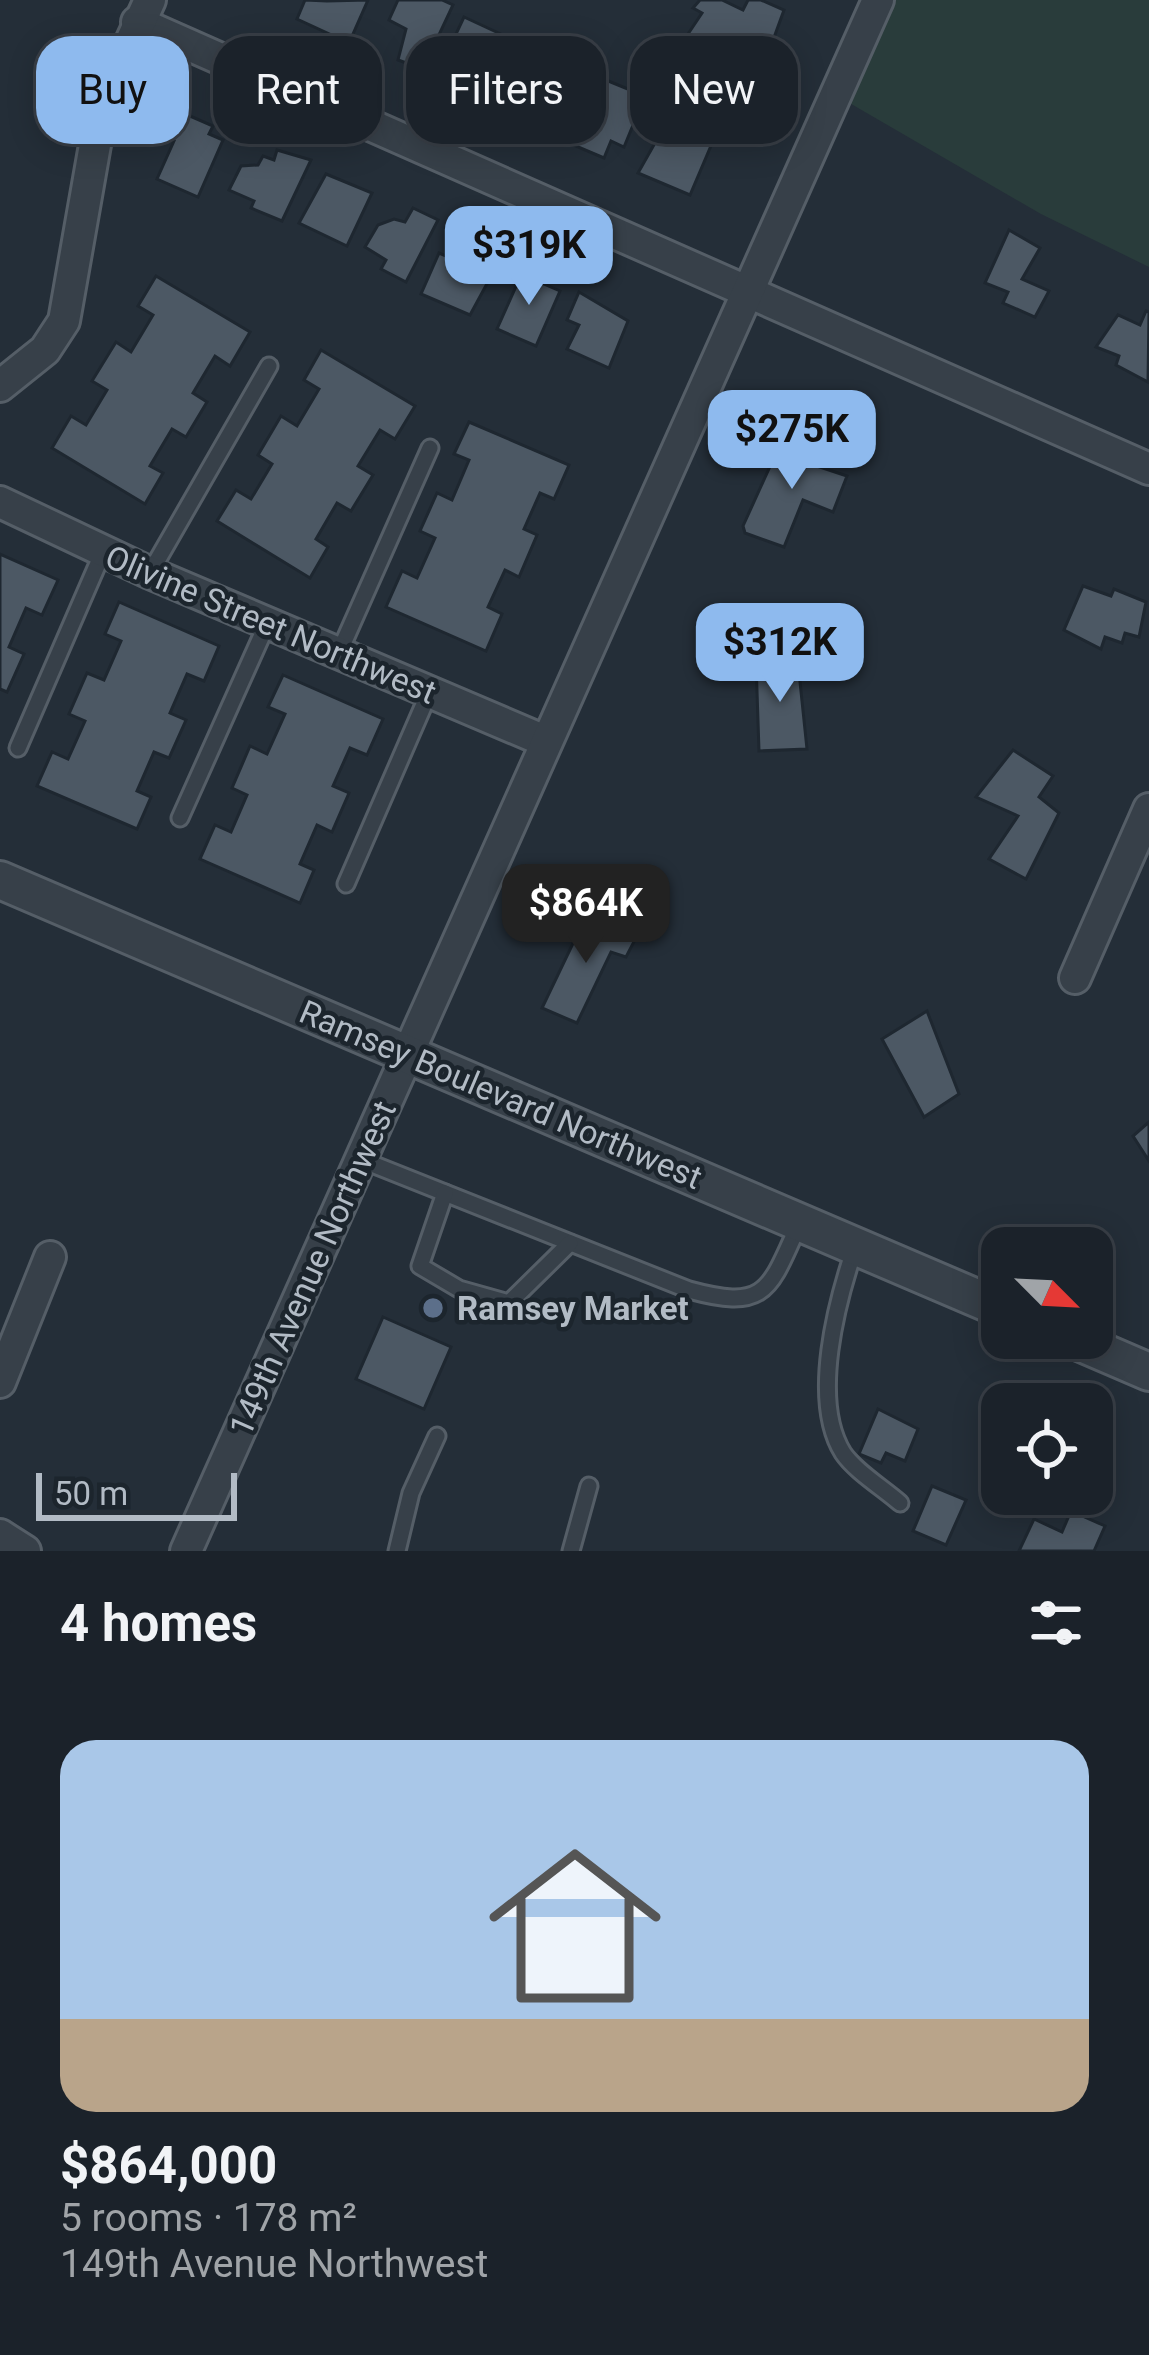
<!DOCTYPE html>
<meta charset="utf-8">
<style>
:root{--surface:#1b222a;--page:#282f36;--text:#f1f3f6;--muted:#a0a4a8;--line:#393f47;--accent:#8ebaee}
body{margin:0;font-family:Roboto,sans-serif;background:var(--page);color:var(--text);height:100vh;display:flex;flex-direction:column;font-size:45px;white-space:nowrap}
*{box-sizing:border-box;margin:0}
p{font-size:39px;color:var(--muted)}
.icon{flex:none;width:66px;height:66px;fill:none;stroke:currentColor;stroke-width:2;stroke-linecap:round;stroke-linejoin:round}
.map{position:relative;height:1551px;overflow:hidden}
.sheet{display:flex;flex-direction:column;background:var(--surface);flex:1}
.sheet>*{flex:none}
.top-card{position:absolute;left:36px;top:36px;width:1077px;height:108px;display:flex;gap:24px}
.needle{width:78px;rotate:114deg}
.tools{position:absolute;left:981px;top:1227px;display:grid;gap:24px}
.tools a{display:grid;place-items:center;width:132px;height:132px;border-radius:24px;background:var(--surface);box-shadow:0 6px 30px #0003,0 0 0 3px var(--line);font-size:60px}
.scale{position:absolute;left:36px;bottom:30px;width:201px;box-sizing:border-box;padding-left:12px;border:6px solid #b2bbc5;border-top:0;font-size:33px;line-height:42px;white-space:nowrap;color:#b2bbc5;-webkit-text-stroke:9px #1c252d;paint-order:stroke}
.price{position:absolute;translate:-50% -102px;padding:0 27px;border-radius:24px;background:var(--accent);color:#111;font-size:39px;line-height:78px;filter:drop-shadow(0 3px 6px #0008)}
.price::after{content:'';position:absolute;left:50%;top:72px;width:36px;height:27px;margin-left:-18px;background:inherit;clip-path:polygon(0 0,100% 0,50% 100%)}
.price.active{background:#222;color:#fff}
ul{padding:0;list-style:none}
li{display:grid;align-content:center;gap:24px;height:636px;padding:0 60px}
li span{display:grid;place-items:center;height:372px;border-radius:36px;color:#555}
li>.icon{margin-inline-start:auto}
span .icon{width:216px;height:216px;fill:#fffc;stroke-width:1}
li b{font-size:51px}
h2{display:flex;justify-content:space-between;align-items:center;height:144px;padding:0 60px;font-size:51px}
.tag{padding:0 42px;border-radius:36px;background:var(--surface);box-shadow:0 6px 30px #0003,0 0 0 3px var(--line);font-size:42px;line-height:108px}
.tag.active{background:var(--accent);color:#111}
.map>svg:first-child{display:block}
.green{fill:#293c3b}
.building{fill:#4c5864;stroke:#1e2730;stroke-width:3}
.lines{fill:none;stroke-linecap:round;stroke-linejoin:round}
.service-casing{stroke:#555e67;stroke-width:21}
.minor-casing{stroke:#555e67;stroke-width:36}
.tertiary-casing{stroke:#555e67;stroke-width:42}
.service{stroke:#374049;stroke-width:15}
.minor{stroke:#374049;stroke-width:30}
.tertiary{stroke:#374049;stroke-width:36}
.service-dot{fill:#5c6f8a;stroke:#1c252d;stroke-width:4.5}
.labels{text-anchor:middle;stroke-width:9;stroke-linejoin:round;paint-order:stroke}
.street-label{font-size:33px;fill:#b2bbc5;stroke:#1c252d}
.poi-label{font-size:33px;font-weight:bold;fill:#b2bbc5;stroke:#1c252d;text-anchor:start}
</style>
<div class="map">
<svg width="1149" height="1551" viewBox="0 0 1149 1551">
<rect width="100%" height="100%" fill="#242e38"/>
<path class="green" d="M876,0H1149V267L1041,214L834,94Z"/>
<g class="building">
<path d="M305,0L327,1L368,0L349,43L297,19Z"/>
<path d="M398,0H442L453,5L423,69L398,60L406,29L389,20Z"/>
<path d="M700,0H722L743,10L748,0H761L784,10L768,54L750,49L742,58L688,34L702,13L693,8Z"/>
<path d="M464,17L507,37L498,58L509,63L490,104L455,88L459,80L439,70Z"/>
<path d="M528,59L573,69L563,94L574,98L559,134L506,112Z"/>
<path d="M601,78L645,96L624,147L611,141L604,158L564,141L575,113L585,117Z"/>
<path d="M174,109L213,126L209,134L223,140L198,197L157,179L174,141L162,137Z"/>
<path d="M672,113L694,122L690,131L713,141L690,195L638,173Z"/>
<path d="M277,150L311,160L282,221L251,208L254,201L229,190L241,166L258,165L263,156L274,160Z"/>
<path d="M326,174L372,193L347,246L299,223Z"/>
<path d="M413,208L438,220L406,282L381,269L386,260L365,247L378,225L394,219L405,222Z"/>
<path d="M1009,230L1040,248L1022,279L1049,291L1035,317L1003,303L1008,292L985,283Z"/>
<path d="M466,241L502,256L470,315L421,294L439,253L458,261Z"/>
<path d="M533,268L548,275L544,284L560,291L536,346L497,329L522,273L529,276Z"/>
<path d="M156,276L250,332L230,366L215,356L193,393L207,402L186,437L172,429L150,466L163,473L145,504L52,448L71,416L86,425L107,390L92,381L116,342L131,352L153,315L138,306Z"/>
<path d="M579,292L628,321L609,368L567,349L579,325L567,320Z"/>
<path d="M1146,311L1149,312L1148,382L1116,365L1119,356L1096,347L1118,315L1140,325Z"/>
<path d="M321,350L415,406L395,439L380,430L358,466L373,475L351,511L337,503L316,539L328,547L310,578L217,521L236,490L251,499L272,464L258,455L281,416L297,426L319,389L304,380Z"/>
<path d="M469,422L569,465L554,499L540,493L524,529L537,535L519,577L505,570L488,607L502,614L486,651L386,607L402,571L417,578L435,538L420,531L437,493L452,500L469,460L454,454Z"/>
<path d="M782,440L827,453L820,467L847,476L833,512L803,500L784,547L745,533L743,526Z"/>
<path d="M0,554L58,580L42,615L26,608L9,647L24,654L7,692L0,689Z"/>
<path d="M1083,586L1111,596L1114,589L1146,602L1139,637L1125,633L1122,643L1105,637L1101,649L1064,630Z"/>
<path d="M119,602L219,646L204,681L187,674L170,713L186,720L169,758L154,752L137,791L151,797L137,829L37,786L52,752L68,759L85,721L69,714L87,673L104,680L121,641L105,634Z"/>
<path d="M797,653L807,749L759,751L756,661Z"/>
<path d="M283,675L383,719L367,755L350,748L333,786L349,793L332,832L317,825L300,864L314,870L300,903L200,859L215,825L231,832L247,795L232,788L250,746L267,754L285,714L268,707Z"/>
<path d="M1013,750L1053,776L1039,797L1059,813L1026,879L989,859L1018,816L976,797Z"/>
<path d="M588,912L637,936L626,957L611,952L577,1023L542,1008Z"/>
<path d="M927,1011L959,1094L924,1117L882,1039Z"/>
<path d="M1149,1122V1161L1133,1136Z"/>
<path d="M383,1317L451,1347L424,1409L356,1379Z"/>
<path d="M878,1409L918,1429L905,1461L886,1453L881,1463L859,1454Z"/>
<path d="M932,1486L966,1500L946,1545L913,1531Z"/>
<path d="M1071,1511L1105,1526L1094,1551H1019L1034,1519L1062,1532Z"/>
</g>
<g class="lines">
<g class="service-casing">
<g id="service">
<path d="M150,573L269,366"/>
<path d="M338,655L430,448"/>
<path d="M18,748L103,552"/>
<path d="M180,818L267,624"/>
<path d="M346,884L429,693"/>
<path d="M362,1160L689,1290C766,1311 769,1291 799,1224"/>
<path d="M445,1193L420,1266L459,1289L509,1303L570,1243"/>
<path d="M855,1248C837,1301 810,1400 843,1453C855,1471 883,1488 900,1503"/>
<path d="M397,1551L411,1493L437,1436"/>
<path d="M571,1551L589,1486"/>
</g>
</g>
<g class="minor-casing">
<g id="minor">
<path d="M137,22L1149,469"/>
<path d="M0,386L45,350L64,321L102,105L150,0"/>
<path d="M0,502L150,573L545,741"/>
<path d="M1075,978L1149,809"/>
<path d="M0,1382L50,1257"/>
<path d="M0,1535L25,1551"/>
<path d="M186,1551L878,0"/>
</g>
</g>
<g class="tertiary-casing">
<g id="tertiary">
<path d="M0,880L1002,1309"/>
<path d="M1070,1338L1149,1372"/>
</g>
</g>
<use href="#service" class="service"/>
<use href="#minor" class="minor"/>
<use href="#tertiary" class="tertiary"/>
</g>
<circle class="service-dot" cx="433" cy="1308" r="12"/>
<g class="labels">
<g class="street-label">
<text transform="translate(271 624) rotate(23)" y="12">Olivine Street Northwest</text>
<text transform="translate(501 1094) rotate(23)" y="12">Ramsey Boulevard Northwest</text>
<text transform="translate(312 1268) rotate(-66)" y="12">149th Avenue Northwest</text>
</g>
<g class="poi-label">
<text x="457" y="1320">Ramsey Market</text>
</g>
</g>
</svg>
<div class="tools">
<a><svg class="needle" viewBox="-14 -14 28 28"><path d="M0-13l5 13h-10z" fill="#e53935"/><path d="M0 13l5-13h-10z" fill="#a0a4a8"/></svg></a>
<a><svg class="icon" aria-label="locate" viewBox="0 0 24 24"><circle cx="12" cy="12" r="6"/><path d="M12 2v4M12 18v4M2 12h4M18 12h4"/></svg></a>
</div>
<div class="scale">50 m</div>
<b class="price" style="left:529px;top:308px">$319K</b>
<b class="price" style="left:792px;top:492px">$275K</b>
<b class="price" style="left:780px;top:705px">$312K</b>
<b class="price active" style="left:586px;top:966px">$864K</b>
<div class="top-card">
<a class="tag active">Buy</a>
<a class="tag">Rent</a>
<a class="tag">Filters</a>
<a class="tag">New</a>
</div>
</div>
<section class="sheet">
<h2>4 homes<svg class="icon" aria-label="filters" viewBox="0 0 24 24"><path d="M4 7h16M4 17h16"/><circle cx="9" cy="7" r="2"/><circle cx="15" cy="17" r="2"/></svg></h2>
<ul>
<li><span style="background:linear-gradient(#a9c7e8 75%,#b9a48a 0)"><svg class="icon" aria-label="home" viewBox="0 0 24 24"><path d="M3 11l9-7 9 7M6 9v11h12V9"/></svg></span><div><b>$864,000</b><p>5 rooms · 178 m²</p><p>149th Avenue Northwest</p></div></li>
</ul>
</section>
